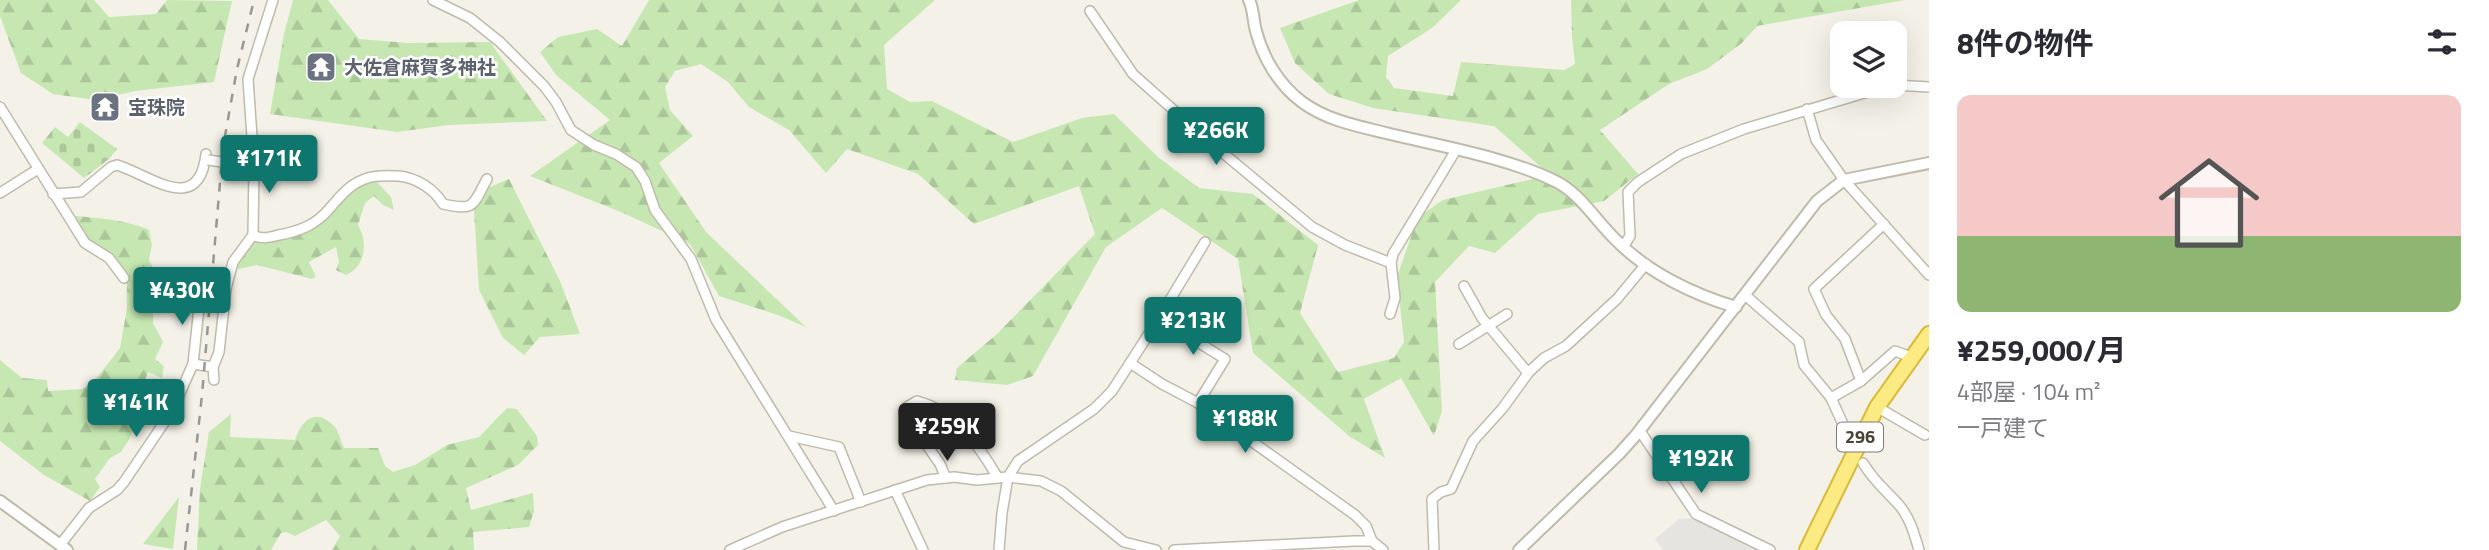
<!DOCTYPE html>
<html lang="ja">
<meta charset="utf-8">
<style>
:root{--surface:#fff;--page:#f2f2f3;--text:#2b2b33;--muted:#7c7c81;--accent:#0f766e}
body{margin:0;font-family:"Titillium Web","Noto Sans JP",sans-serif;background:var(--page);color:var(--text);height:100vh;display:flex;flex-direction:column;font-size:26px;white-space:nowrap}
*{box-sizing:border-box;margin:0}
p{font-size:23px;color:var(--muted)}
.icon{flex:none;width:38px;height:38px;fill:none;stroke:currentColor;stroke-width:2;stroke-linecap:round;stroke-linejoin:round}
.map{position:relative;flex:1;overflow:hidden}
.drawer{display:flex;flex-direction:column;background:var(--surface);width:560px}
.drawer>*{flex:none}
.controls{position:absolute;left:1830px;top:21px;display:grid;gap:14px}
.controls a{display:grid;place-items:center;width:77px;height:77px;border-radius:14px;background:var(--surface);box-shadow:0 7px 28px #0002;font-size:35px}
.price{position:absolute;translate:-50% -60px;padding:0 16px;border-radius:7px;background:var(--accent);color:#fff;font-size:23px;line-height:46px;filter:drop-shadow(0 2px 4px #0008)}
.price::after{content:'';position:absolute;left:50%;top:42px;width:21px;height:16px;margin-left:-10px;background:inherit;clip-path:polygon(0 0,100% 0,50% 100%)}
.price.current{background:#222;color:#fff}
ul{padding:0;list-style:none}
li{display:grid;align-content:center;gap:14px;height:371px;padding:0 28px}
li span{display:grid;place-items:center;height:217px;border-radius:14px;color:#555}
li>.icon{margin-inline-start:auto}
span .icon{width:126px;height:126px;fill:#fffc;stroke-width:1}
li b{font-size:30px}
h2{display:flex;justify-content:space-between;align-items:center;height:84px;padding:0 28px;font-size:30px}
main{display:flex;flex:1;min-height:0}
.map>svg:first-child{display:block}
.forest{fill:url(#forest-firs)}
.cemetery{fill:url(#cemetery-stones)}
.parking{fill:#e5e4e0}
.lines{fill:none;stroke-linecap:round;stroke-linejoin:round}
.minor-casing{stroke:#bfbbab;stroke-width:12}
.tertiary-casing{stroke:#bfbbab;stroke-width:14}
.trunk-casing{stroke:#dbba3b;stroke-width:18}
.minor{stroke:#fff;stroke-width:9}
.tertiary{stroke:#fff;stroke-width:10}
.trunk{stroke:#fcea82;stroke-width:14}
.rail{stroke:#979797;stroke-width:2.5;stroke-dasharray:9 9;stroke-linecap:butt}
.minor-bridge-casing{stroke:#bfbbab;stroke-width:12;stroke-linecap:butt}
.minor-bridge{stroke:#fff;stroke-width:9}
.labels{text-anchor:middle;stroke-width:5;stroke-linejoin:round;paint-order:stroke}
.shield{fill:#fff;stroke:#7e7b73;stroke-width:2}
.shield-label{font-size:18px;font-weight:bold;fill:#474337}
.worship-label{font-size:19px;font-weight:bold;fill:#5b616d;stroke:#fff;text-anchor:start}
</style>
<main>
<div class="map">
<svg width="1929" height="550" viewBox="0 0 1929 550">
<defs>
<pattern id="forest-firs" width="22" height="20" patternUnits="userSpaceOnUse" patternTransform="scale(1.75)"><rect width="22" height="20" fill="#c6e7b2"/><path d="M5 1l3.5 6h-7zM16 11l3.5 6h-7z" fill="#abc79a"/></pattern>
<pattern id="cemetery-stones" width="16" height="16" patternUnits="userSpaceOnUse" patternTransform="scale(1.75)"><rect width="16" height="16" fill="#c6e7b2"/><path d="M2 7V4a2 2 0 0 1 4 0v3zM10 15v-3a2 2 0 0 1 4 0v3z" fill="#abc79a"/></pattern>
</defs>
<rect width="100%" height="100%" fill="#f4f2e8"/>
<g class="forest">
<path d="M0,0H94L109,17L156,14L167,0L232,1L214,82L135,91L96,100L53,94L21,73L0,16Z"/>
<path d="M293,0H328L359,39L408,43L490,42L547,121L449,125L397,132L270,114L284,34Z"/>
<path d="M649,0H935L884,45L887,89L910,102L932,101L1013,142L1082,118L1114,114L1158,157L1199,188L1253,194L1318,245L1300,313L1338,372L1394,358L1404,342L1397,277L1418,217L1443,200L1550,175L1494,126L1373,108L1329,94L1295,63L1280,28L1359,0H1461L1432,28L1388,56L1386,77L1394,88L1453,96L1461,62L1564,70L1575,64L1572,37L1571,0H1905L1757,26L1742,43L1707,69L1669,84L1600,130L1638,174L1604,201L1538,214L1495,253L1469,246L1435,282L1442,411L1434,436L1401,378L1364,399L1385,458L1349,436L1253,353L1238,259L1162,208L1106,247L1033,376L1007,385L955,380L957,368L997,334L1095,234L1079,186L974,224L918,174L847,149L826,173L789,130L749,107L728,82L701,64L675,71L665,87L670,110L693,136L659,163L706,232L806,327L778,315L719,296L690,244L621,212L530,176L610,120L556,75L540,52L558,37L597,29L622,46Z"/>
<path d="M509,179L560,281L580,334L540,337L524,355L503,338L479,290L473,194Z"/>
<path d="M366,180L376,181L391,197L394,210L383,205L374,196L365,203L358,225C368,242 366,266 346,275L336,270L339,262L336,247L309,262L316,277L312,279L257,265L234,270L235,263L251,241L266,240L314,228L322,222L346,193Z"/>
<path d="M75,216C100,218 127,220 149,230L152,245L149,259L155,274L153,323L163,342L155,359L164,366L162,378L148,372L139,396L136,419L130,438L121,452L110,458L95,479L100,487L90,501L44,475L0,441V360L22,378L47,380L48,391L82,389L92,384L120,348L127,308V285L120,271L87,241Z"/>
<path d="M507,408L517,409L537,436L538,445L518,465L466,488L471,510L533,493L534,511L529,527L473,532L474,550H332L340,536L326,520L295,536L286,532L281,533L271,550H197L200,489L209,432L231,414L230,437L295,440C302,419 316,407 335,427C339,432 341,442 344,448H378L385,466L393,472L415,465L447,445L479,437Z"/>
<path d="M179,497L173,549L143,544Z"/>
</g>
<path class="cemetery" d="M80,122L117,149L109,159L84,178L42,143L55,127L68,137Z"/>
<path class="parking" d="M1693,518L1758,550H1663L1655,539L1679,519Z"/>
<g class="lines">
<g class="minor-casing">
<g id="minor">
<path d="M433,0L470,18L500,42L544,86L556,102L571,130L594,145L616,154L636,167L645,181L655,210L691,259L716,320L834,511"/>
<path d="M1090,11L1133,74L1205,138L1312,227L1345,245L1391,263"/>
<path d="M1895,85L1929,87"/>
<path d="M0,107L85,243L109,258L124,278"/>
<path d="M1807,109L1816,140L1844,180L1929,275"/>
<path d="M0,193L38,169"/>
<path d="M53,194L81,192L111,167L117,165C150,175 199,217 206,154"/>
<path d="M253,235C262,240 269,237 279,235C300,231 316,225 330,208C337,200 344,191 353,185C368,175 382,175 399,176C417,178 434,189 443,204C476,211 472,206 487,179"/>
<path d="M1623,247L1630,236L1628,192L1638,182L1681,154L1744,129L1888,86"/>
<path d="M1464,286L1482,318L1528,373"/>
<path d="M1745,295L1799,342L1804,365L1831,398L1848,435"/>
<path d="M1390,314L1395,298L1391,263L1393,254L1456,150"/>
<path d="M1159,318L1225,359L1198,403"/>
<path d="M1459,344L1507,314"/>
<path d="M1130,363L1162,384L1198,403L1355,515L1366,526L1372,541"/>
<path d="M193,364L201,289L200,287"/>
<path d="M214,380L213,367L219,352L226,289L233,262L253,235L254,166L248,79L273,0"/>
<path d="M1861,381L1845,339L1826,315L1814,289L1884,224"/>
<path d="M1831,398L1861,381L1895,351L1911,357"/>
<path d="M1877,407L1925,435"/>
<path d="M1640,431L1696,514L1770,550"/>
<path d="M789,436L839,447L861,502"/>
<path d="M1863,463C1875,483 1885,489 1899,505C1910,518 1914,533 1919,550"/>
<path d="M946,478L940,464L904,412L907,407L917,401C956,411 979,446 998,478"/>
<path d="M895,490L923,550"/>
<path d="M60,545L89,508L117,490L124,482L172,411L193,364L213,367"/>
<path d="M730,550L782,527L927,480L954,477L977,480L1008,477L1041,481L1061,491L1124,542L1156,550"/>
<path d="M999,550L1002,513L1008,477L1018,461L1094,409L1112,391L1159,318L1205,242"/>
<path d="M1174,550L1354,541H1372L1383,550"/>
<path d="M1434,550L1432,499L1441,492L1451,489L1473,441L1502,409L1529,372L1544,358L1566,346L1617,299L1646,264"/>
</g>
</g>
<g class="tertiary-casing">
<g id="tertiary">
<path d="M1249,0C1254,10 1253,21 1256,31C1263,58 1279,85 1302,102C1326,120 1357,126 1386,133C1439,146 1506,157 1555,181C1580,193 1596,221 1616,240C1647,272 1694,295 1736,307"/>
<path d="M0,501L67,550"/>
<path d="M1519,550L1619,454L1636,435L1817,201L1844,180L1929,163"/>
</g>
</g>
<g class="trunk-casing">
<path id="trunk" d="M1807,550L1877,407L1929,334"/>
</g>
<use href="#minor" class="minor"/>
<use href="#tertiary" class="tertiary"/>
<use href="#trunk" class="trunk"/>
<path class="rail" d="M185,550L202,395L223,147L237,69L254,0"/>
<g class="minor-bridge-casing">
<path id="minor-bridge" d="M208,160L237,164"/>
</g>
<use href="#minor-bridge" class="minor-bridge"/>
</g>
<defs>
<g id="temple-square" transform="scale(1.575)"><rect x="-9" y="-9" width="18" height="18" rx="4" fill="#6b7280" stroke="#fff"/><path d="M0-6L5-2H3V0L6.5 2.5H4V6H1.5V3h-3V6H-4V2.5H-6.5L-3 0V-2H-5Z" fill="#fff"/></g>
</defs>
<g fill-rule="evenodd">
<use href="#temple-square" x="321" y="67"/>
<use href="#temple-square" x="105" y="107"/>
</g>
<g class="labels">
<rect class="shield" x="1837" y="422.5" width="46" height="29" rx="5"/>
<g class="shield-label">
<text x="1860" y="443">296</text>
</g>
<g class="worship-label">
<text x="344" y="74">大佐倉麻賀多神社</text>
<text x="128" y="114">宝珠院</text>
</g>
</g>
</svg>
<div class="controls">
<a><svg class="icon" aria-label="layers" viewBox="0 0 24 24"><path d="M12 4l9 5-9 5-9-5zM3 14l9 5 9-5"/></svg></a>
</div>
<b class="price" style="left:1216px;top:167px">¥266K</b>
<b class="price" style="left:269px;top:195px">¥171K</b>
<b class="price" style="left:182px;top:327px">¥430K</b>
<b class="price" style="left:1193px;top:357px">¥213K</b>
<b class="price" style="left:136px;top:439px">¥141K</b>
<b class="price" style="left:1245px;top:455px">¥188K</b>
<b class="price current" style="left:947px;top:463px">¥259K</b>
<b class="price" style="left:1701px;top:495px">¥192K</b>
</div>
<section class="drawer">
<h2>8件の物件<svg class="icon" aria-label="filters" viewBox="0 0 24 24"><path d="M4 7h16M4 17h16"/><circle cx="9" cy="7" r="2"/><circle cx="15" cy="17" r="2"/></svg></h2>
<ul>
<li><span style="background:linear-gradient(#f6c9c9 65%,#8fb573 0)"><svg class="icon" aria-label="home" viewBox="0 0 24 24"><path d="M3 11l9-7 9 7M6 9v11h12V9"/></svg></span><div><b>¥259,000/月</b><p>4部屋 · 104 m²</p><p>一戸建て</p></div></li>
</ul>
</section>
</main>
